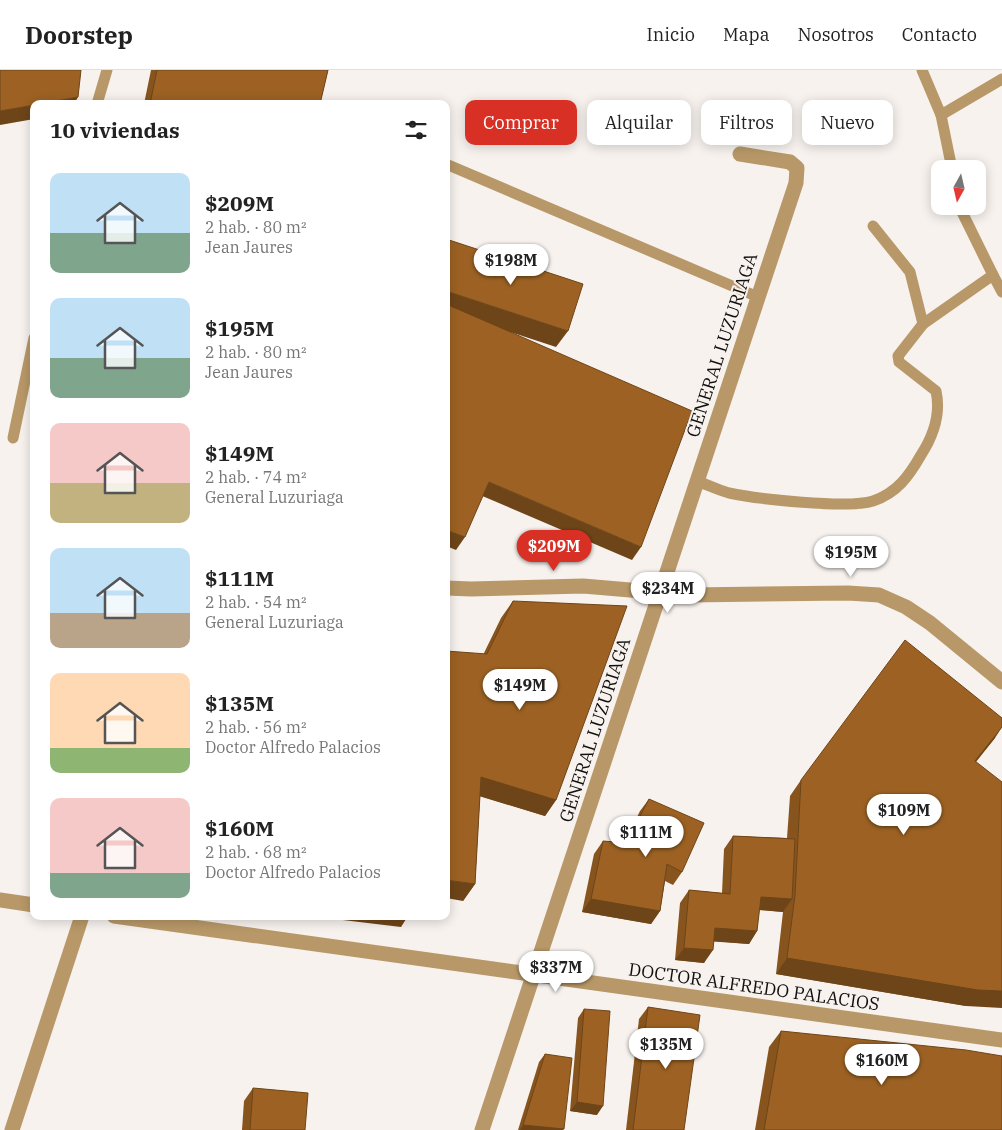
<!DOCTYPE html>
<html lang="es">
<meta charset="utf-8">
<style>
:root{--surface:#fff;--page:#f6f6f6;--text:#222;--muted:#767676;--line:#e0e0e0;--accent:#d93025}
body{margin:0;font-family:"IBM Plex Serif",serif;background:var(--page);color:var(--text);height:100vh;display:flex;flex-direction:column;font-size:19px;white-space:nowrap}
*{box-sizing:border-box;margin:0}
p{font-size:16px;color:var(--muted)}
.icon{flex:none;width:28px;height:28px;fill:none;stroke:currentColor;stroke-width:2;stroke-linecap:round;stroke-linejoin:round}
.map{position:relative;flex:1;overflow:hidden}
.side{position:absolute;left:30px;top:30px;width:420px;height:820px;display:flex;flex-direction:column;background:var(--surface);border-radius:10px;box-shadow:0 2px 12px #0003}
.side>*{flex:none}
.guide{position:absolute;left:465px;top:30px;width:461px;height:45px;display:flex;gap:10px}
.needle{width:32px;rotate:188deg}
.tools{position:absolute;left:931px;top:90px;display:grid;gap:10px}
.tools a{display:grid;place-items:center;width:55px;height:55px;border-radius:10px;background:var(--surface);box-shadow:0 2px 12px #0003;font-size:25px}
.price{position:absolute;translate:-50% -42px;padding:0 11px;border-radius:18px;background:#fff;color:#222;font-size:16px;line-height:32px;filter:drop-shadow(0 1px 2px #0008)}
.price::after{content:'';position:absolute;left:50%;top:30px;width:15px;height:11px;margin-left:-8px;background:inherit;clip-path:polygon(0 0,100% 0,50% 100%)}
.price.current{background:var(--accent);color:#fff}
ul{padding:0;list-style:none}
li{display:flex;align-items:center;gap:15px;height:125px;padding:0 20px}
li span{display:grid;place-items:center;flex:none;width:140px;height:100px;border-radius:10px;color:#555}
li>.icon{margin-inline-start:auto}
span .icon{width:60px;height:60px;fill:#fffc;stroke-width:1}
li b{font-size:21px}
h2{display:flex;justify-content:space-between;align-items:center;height:60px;padding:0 20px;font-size:21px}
.chip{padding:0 18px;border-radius:10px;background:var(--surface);box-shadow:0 2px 12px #0003;font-size:18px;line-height:45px}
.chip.current{background:var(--accent);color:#fff}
header{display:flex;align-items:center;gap:30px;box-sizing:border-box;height:70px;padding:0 25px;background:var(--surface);border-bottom:1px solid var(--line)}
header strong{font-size:24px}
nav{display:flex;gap:28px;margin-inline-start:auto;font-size:18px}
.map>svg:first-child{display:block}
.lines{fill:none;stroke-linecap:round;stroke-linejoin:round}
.lane{stroke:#b89868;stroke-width:11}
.street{stroke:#b89868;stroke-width:15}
.wall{fill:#87541e}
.shaded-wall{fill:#6e4518}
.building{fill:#9d6223;stroke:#6e4518}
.labels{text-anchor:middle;stroke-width:4;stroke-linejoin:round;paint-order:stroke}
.street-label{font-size:18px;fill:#110f0d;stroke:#f7f2ee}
</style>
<header>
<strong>Doorstep</strong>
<nav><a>Inicio</a><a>Mapa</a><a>Nosotros</a><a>Contacto</a></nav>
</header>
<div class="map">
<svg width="1002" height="1060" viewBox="0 0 1002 1060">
<rect width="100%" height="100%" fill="#f7f2ee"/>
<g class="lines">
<g class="lane">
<path d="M922,0L941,45L952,99"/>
<path d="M97,34L107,0"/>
<path d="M941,45L1002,9"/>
<path d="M446,94L758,227"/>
<path d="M959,136L993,205"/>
<path d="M923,254L993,205L1002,222"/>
<path d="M13,368L34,268"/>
<path d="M697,411C708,415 718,420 729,423C757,429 848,439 873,431C897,423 909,406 921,385C934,365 941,344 936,321L899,292L898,286L923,254L910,202L873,156"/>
</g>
<g class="street">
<path d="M446,518L471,519L583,516L689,525L848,523L879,525L906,537L930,553L1002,612"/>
<path d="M0,830L34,835"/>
<path d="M114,846L1002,970"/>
<path d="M12,1060L82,846"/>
<path d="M482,1060L796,113L797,98L790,92L740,84"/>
</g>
</g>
<g class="wall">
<path d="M151,0H328L320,34H144Z"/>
<path d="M513,531L556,730L545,746L480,726L475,814L463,831L484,583L501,548Z"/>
<path d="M995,668L976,692L966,936L776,904L783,842L759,840L757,861L749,874L714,871L704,893L675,890L680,833L689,820L722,823L724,779L733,766L787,768L790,726L801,710Z"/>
<path d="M649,729L682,802L673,815L665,811L660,841L651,854L582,842L594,784L603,771L624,773L640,741Z"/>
<path d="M648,937L684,1060H626L639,949Z"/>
<path d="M584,939L597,1045L570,1041L578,948Z"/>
<path d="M781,961L1002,1060H755L769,977Z"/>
<path d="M545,984L563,1060H518L539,992Z"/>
<path d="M253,1018L305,1060H242L244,1031Z"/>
</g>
<g class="shaded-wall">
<path d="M78,27L74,34H40Z"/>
<path d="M34,35V49L0,55V41Z"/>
<path d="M446,221L568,261L556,277L446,241Z"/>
<path d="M489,412L641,477L632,490L480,425Z"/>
<path d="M446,460L465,467L456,480L446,476Z"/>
<path d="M1002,657L995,668L963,707L975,691Z"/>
<path d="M481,707L556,730L545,746L469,723Z"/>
<path d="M446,810L475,814L463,831L446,828Z"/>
<path d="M761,827L792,829L783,842L752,839Z"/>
<path d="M591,829L660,841L651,854L582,842Z"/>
<path d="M327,846H408L401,857L326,848Z"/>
<path d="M715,858L757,861L749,874L706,871Z"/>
<path d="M684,878L713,880L704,893L675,890Z"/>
<path d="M787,888L1002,921V938L966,936L776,904Z"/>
<path d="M577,1032L603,1036L597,1045L570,1041Z"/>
<path d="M523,1055L564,1059L563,1060H520Z"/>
</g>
<g class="building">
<path d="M0,0H81L78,27L40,34H34V35L0,41Z"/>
<path d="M157,0H328L320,34H150Z"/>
<path d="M446,169L583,214L568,261L446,221Z"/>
<path d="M446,234L692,341L641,477L489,412L465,467L446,460Z"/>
<path d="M513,531L627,536L556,730L481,707L475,814L446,810V581L487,584Z"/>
<path d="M905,570L1002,648V657L975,691L1002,712V921L978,920L787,888L795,825L801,710Z"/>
<path d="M649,729L704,753L682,802L667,794L660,841L591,829L603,771L626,773Z"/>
<path d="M733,766L795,769L792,829L761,827L757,861L715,858L713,880L684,878L689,820L730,824Z"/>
<path d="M648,937L700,945L684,1060H633Z"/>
<path d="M584,939L610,941L603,1036L577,1032Z"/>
<path d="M781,961L966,980L1002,986V1060H764Z"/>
<path d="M545,984L572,988L564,1059L523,1055Z"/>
<path d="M253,1018L308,1023L305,1060H250Z"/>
</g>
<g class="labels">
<g class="street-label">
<text transform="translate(722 275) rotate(-72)" y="6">GENERAL LUZURIAGA</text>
<text transform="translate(595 660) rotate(-72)" y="6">GENERAL LUZURIAGA</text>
<text transform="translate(754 917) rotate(8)" y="6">DOCTOR ALFREDO PALACIOS</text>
</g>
</g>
</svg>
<div class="tools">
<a><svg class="needle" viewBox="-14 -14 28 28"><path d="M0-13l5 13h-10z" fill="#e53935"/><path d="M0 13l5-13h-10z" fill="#767676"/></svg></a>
</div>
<b class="price" style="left:511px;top:216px">$198M</b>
<b class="price current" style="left:554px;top:502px">$209M</b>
<b class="price" style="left:851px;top:508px">$195M</b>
<b class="price" style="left:668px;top:544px">$234M</b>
<b class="price" style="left:520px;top:641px">$149M</b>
<b class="price" style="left:904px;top:766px">$109M</b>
<b class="price" style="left:646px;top:788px">$111M</b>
<b class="price" style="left:556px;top:923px">$337M</b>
<b class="price" style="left:666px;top:1000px">$135M</b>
<b class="price" style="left:882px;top:1016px">$160M</b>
<div class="guide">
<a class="chip current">Comprar</a>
<a class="chip">Alquilar</a>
<a class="chip">Filtros</a>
<a class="chip">Nuevo</a>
</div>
<section class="side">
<h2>10 viviendas<svg class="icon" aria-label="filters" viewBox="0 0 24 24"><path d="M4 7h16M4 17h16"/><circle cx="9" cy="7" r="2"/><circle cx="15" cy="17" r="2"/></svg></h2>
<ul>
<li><span style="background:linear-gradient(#bfe0f5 60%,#7fa58c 0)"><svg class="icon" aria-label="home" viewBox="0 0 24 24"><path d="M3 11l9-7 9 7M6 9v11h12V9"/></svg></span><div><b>$209M</b><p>2 hab. · 80 m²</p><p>Jean Jaures</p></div></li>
<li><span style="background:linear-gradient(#bfe0f5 60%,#7fa58c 0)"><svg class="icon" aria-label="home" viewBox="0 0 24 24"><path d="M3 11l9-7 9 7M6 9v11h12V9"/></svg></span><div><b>$195M</b><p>2 hab. · 80 m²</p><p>Jean Jaures</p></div></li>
<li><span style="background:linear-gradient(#f6c9c9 60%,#c2b280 0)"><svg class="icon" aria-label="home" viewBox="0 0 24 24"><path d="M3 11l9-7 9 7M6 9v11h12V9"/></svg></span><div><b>$149M</b><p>2 hab. · 74 m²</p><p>General Luzuriaga</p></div></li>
<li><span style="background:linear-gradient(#bfe0f5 65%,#b9a48a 0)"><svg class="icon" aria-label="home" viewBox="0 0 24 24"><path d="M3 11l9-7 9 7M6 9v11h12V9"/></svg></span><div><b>$111M</b><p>2 hab. · 54 m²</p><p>General Luzuriaga</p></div></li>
<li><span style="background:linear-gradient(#ffd9b3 75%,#8fb573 0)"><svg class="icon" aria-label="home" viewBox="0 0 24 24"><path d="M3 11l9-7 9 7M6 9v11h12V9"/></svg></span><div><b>$135M</b><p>2 hab. · 56 m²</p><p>Doctor Alfredo Palacios</p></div></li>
<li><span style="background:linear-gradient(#f6c9c9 75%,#7fa58c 0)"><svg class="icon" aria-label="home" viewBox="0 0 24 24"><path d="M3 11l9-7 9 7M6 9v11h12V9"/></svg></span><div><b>$160M</b><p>2 hab. · 68 m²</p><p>Doctor Alfredo Palacios</p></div></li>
</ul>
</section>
</div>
